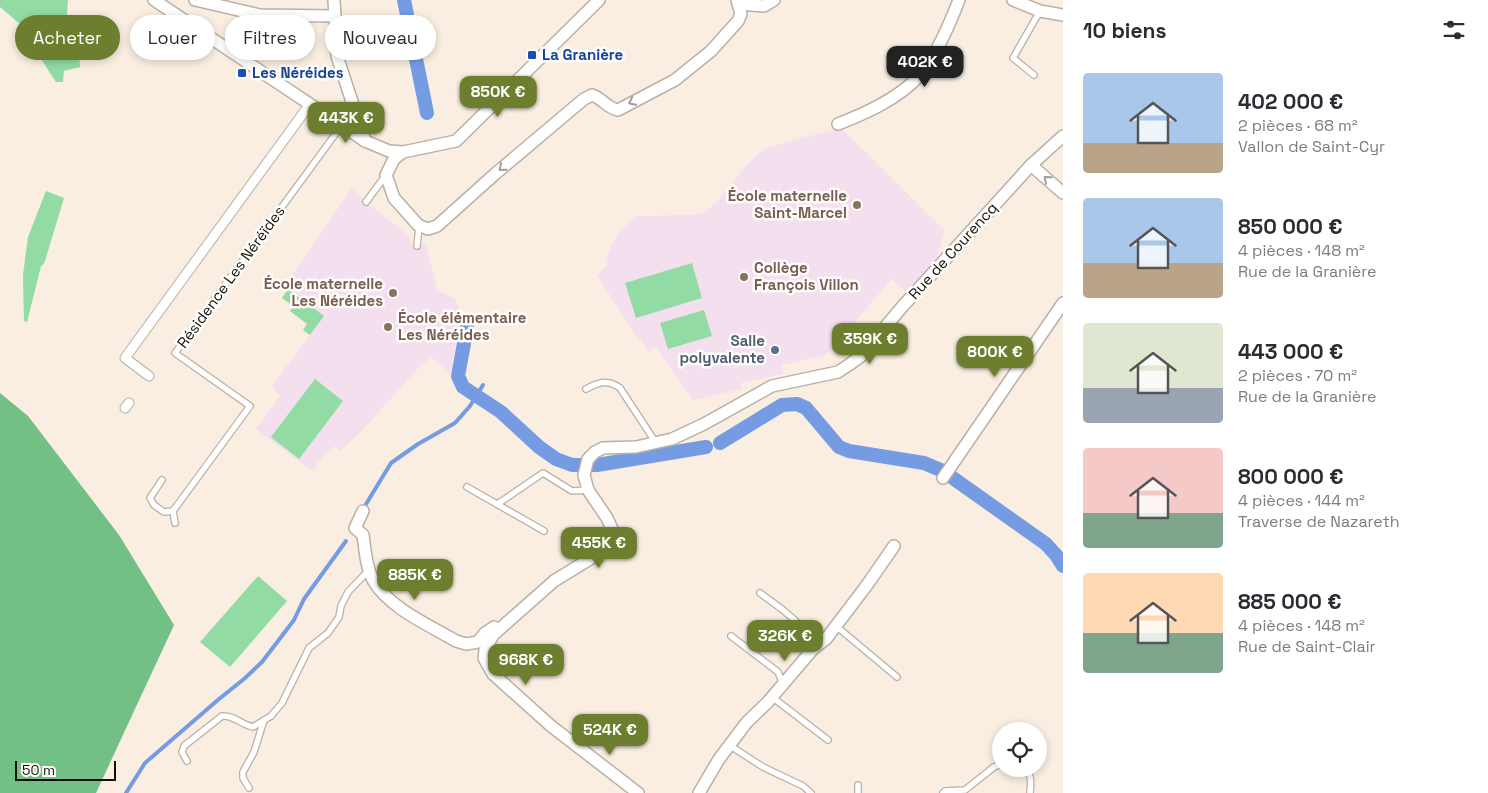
<!DOCTYPE html>
<html lang="fr">
<meta charset="utf-8">
<style>
:root{--surface:#fff;--page:#f2f2f3;--text:#2b2b33;--muted:#7c7c81;--accent:#6d7f2e}
body{margin:0;font-family:"Space Grotesk",sans-serif;background:var(--page);color:var(--text);height:100vh;display:flex;flex-direction:column;font-size:19px;white-space:nowrap}
*{box-sizing:border-box;margin:0}
p{font-size:16px;color:var(--muted)}
.icon{flex:none;width:28px;height:28px;fill:none;stroke:currentColor;stroke-width:2;stroke-linecap:round;stroke-linejoin:round}
.map{position:relative;flex:1;overflow:hidden}
.details{display:flex;flex-direction:column;background:var(--surface);width:425px}
.details>*{flex:none}
.guide{position:absolute;left:15px;top:15px;width:475px;height:45px;display:flex;gap:10px}
.controls{position:absolute;left:992px;top:722px;display:grid;gap:10px}
.controls a{display:grid;place-items:center;width:55px;height:55px;border-radius:50%;background:var(--surface);box-shadow:0 2px 8px #0003;font-size:25px}
.scale{position:absolute;left:15px;bottom:12px;width:101px;box-sizing:border-box;padding-left:5px;border:2px solid #120f0b;border-top:0;font-size:14px;line-height:18px;white-space:nowrap;color:#120f0b;-webkit-text-stroke:4px #fffdfa;paint-order:stroke}
.price{position:absolute;translate:-50% -42px;padding:0 11px;border-radius:10px;background:var(--accent);color:#fff;font-size:16px;line-height:32px;filter:drop-shadow(0 1px 2px #0008)}
.price::after{content:'';position:absolute;left:50%;top:30px;width:15px;height:11px;margin-left:-8px;background:inherit;clip-path:polygon(0 0,100% 0,50% 100%)}
.price.selected{background:#222;color:#fff}
ul{padding:0;list-style:none}
li{display:flex;align-items:center;gap:15px;height:125px;padding:0 20px}
li span{display:grid;place-items:center;flex:none;width:140px;height:100px;border-radius:5px;color:#555}
li>.icon{margin-inline-start:auto}
span .icon{width:60px;height:60px;fill:#fffc;stroke-width:1}
li b{font-size:21px}
h2{display:flex;justify-content:space-between;align-items:center;height:60px;padding:0 20px;font-size:21px}
.chip{padding:0 18px;border-radius:22px;background:var(--surface);box-shadow:0 2px 8px #0003;font-size:18px;line-height:45px}
.chip.selected{background:var(--accent);color:#fff}
main{display:flex;flex:1;min-height:0}
.map>svg:first-child{display:block}
.education{fill:#f4dfee}
.green{fill:#92dba4}
.forest{fill:#72c086}
.lines{fill:none;stroke-linecap:round;stroke-linejoin:round}
.stream{stroke:#759ce3;stroke-width:4}
.canal{stroke:#759ce3;stroke-width:14}
.service-casing{stroke:#bbb0a4;stroke-width:8}
.pedestrian-casing{stroke:#bbb0a4;stroke-width:11}
.minor-casing{stroke:#bbb0a4;stroke-width:14}
.service{stroke:#fff;stroke-width:5.5}
.pedestrian{stroke:#fff;stroke-width:9}
.minor{stroke:#fff;stroke-width:11}
.oneway{stroke:#a09f9d}
.transit-dot{fill:#1a4fb4;stroke:#fffdfa;stroke-width:2}
.education-dot{fill:#8d6e63;stroke:#fffdfa;stroke-width:2}
.service-dot{fill:#5c6f8a;stroke:#fffdfa;stroke-width:2}
.labels{text-anchor:middle;stroke-width:5;stroke-linejoin:round;paint-order:stroke}
.transit-label{font-size:15px;font-weight:bold;fill:#164399;stroke:#fffdfa;text-anchor:start}
.education-label{font-size:15px;font-weight:bold;fill:#785e54;stroke:#fffdfa;text-anchor:end}
.street-label{font-size:15px;fill:#120f0b;stroke:#fffdfa}
.service-label{font-size:15px;font-weight:bold;fill:#4e5e75;stroke:#fffdfa;text-anchor:end}
</style>
<main>
<div class="map">
<svg width="1063" height="793" viewBox="0 0 1063 793">
<rect width="100%" height="100%" fill="#f9eee1"/>
<g class="education">
<path d="M841,128L948,234L944,231L937,258L907,293L892,279L826,355L782,365L783,374L741,383V389L693,400L656,347L649,352L630,327L597,275L608,264L606,258L619,231L637,216L689,215L705,212L721,198L747,165L758,154L768,147Z"/>
<path d="M352,188L366,202L409,236L413,247L426,243L437,290L456,300L462,320L450,374L431,357L421,365L357,436L340,451L335,446L326,452L312,471L256,429L280,396L272,386L324,316L285,286Z"/>
</g>
<g class="green">
<path d="M0,0H68L66,29L78,33L80,67L64,71L63,82H56L30,42L27,30L0,7Z"/>
<path d="M46,191L64,198L44,264L41,266L27,322L24,321L23,275L28,237Z"/>
<path d="M692,263L702,298L636,318L625,283Z"/>
<path d="M288,289L324,316L310,335L303,330L307,324L290,311L293,306L282,298Z"/>
<path d="M704,310L712,336L668,349L660,323Z"/>
<path d="M315,379L343,401L299,459L271,437Z"/>
<path d="M258,576L287,601L230,667L200,642Z"/>
</g>
<path class="forest" d="M0,393L28,416L119,535L174,625L96,793H0Z"/>
<g class="lines">
<g class="stream">
<path d="M363,509L391,463L418,444L455,423L470,406L483,385"/>
<path d="M126,793L145,763L219,699L244,679L262,662L294,620L304,599L346,541"/>
</g>
<g class="canal">
<path d="M404,0L427,113"/>
<path d="M467,327L458,376L463,387L501,412L539,447L556,459L572,465H597L706,447"/>
<path d="M720,443L782,405L797,404L806,408L839,447L849,451L924,463L943,471L1046,544L1056,555L1063,566"/>
</g>
<g class="service-casing">
<g id="service">
<path d="M1034,75L1013,58L1040,11"/>
<path d="M366,202L386,175"/>
<path d="M417,246L419,226"/>
<path d="M586,389C599,382 608,379 620,388L656,443"/>
<path d="M162,480L150,498L154,505L164,512L173,511L250,406L175,353L342,125"/>
<path d="M467,487L544,531"/>
<path d="M497,504L499,503L543,473L572,491L588,490"/>
<path d="M173,511L175,523"/>
<path d="M760,593L783,610L821,643"/>
<path d="M836,626L897,677"/>
<path d="M731,636L778,672L783,684"/>
<path d="M772,697L828,740"/>
<path d="M729,745L763,767L803,786L811,793"/>
<path d="M187,761L182,752L184,746L222,716C234,715 242,725 253,727L271,716L282,703L309,648L328,633L339,617L341,606L348,592L369,570"/>
<path d="M1025,769C1032,775 1031,784 1030,793"/>
<path d="M249,788L243,778V772L254,752L264,720"/>
<path d="M858,793V785"/>
<path d="M943,793L945,791L965,790L994,767L1001,764"/>
</g>
</g>
<g class="pedestrian-casing">
<g id="pedestrian">
<path d="M149,376L125,358L310,104"/>
<path d="M125,408L129,403"/>
</g>
</g>
<g class="minor-casing">
<g id="minor">
<path d="M154,0L365,141L389,151L403,152L456,141L599,0"/>
<path d="M195,0L260,15L335,16"/>
<path d="M334,0L337,56L365,141"/>
<path d="M1013,0L1040,11L1063,15"/>
<path d="M739,4L764,6L774,0"/>
<path d="M838,124C864,114 891,102 912,83C933,64 949,26 959,0"/>
<path d="M403,152L394,159L386,175L394,198L418,225L428,229L437,226L495,174L584,99L592,95C602,98 607,108 618,110L675,80L711,51L738,21L741,14L737,0"/>
<path d="M1031,165L1063,193"/>
<path d="M943,478L1063,303"/>
<path d="M363,511L355,528L363,535C365,549 366,567 373,580C389,608 429,625 456,641L466,644L478,642L485,633L494,627"/>
<path d="M638,793L551,726L493,674L484,658L485,650L493,635L554,581L606,549L612,529L607,518L588,490L584,475L588,459L595,452L603,448L636,447L672,439L704,424L772,386L838,372L850,364L861,356L902,307L1031,165L1063,136"/>
<path d="M699,793L719,759L747,722L767,703L813,649L826,639L867,585L894,546"/>
</g>
</g>
<use href="#service" class="service"/>
<use href="#pedestrian" class="pedestrian"/>
<use href="#minor" class="minor"/>
</g>
<defs><path id="oneway-chevron" d="M-2-3.5L2.5 0L-2 3.5" fill="none" stroke-width="1.6" stroke-linecap="round" stroke-linejoin="round" transform="scale(1.25)"/></defs>
<g class="oneway">
<use href="#oneway-chevron" transform="translate(632 102) rotate(153)"/>
<use href="#oneway-chevron" transform="translate(502 168) rotate(140)"/>
<use href="#oneway-chevron" transform="translate(1047 179) rotate(-139)"/>
</g>
<g class="transit-dot">
<rect x="527" y="50" width="10" height="10" rx="2.5"/>
<rect x="237" y="68" width="10" height="10" rx="2.5"/>
</g>
<g class="education-dot">
<circle cx="857" cy="205" r="5"/>
<circle cx="744" cy="277" r="5"/>
<circle cx="393" cy="293" r="5"/>
<circle cx="388" cy="327" r="5"/>
</g>
<circle class="service-dot" cx="775" cy="350" r="5"/>
<g class="labels">
<g class="transit-label">
<text x="542" y="60">La Granière</text>
<text x="252" y="78">Les Néréides</text>
</g>
<g class="education-label">
<text x="847" y="201">École maternelle<tspan x="847" dy="17">Saint-Marcel</tspan></text>
<text x="754" y="273" text-anchor="start">Collège<tspan x="754" dy="17">François Villon</tspan></text>
<text x="383" y="289">École maternelle<tspan x="383" dy="17">Les Néréides</tspan></text>
<text x="398" y="323" text-anchor="start">École élémentaire<tspan x="398" dy="17">Les Néréides</tspan></text>
</g>
<g class="street-label">
<text transform="translate(953 251) rotate(-48)" y="5">Rue de Courencq</text>
<text transform="translate(231 277) rotate(-54)" y="5">Résidence Les Néréïdes</text>
</g>
<g class="service-label">
<text x="765" y="346">Salle<tspan x="765" dy="17">polyvalente</tspan></text>
</g>
</g>
</svg>
<div class="controls">
<a><svg class="icon" aria-label="locate" viewBox="0 0 24 24"><circle cx="12" cy="12" r="6"/><path d="M12 2v4M12 18v4M2 12h4M18 12h4"/></svg></a>
</div>
<div class="scale">50 m</div>
<b class="price selected" style="left:925px;top:88px">402K €</b>
<b class="price" style="left:498px;top:118px">850K €</b>
<b class="price" style="left:346px;top:144px">443K €</b>
<b class="price" style="left:870px;top:365px">359K €</b>
<b class="price" style="left:995px;top:378px">800K €</b>
<b class="price" style="left:599px;top:569px">455K €</b>
<b class="price" style="left:415px;top:601px">885K €</b>
<b class="price" style="left:785px;top:662px">326K €</b>
<b class="price" style="left:526px;top:686px">968K €</b>
<b class="price" style="left:610px;top:756px">524K €</b>
<div class="guide">
<a class="chip selected">Acheter</a>
<a class="chip">Louer</a>
<a class="chip">Filtres</a>
<a class="chip">Nouveau</a>
</div>
</div>
<section class="details">
<h2>10 biens<svg class="icon" aria-label="filters" viewBox="0 0 24 24"><path d="M4 7h16M4 17h16"/><circle cx="9" cy="7" r="2"/><circle cx="15" cy="17" r="2"/></svg></h2>
<ul>
<li><span style="background:linear-gradient(#a9c7e8 70%,#b9a48a 0)"><svg class="icon" aria-label="home" viewBox="0 0 24 24"><path d="M3 11l9-7 9 7M6 9v11h12V9"/></svg></span><div><b>402 000 €</b><p>2 pièces · 68 m²</p><p>Vallon de Saint-Cyr</p></div></li>
<li><span style="background:linear-gradient(#a9c7e8 65%,#b9a48a 0)"><svg class="icon" aria-label="home" viewBox="0 0 24 24"><path d="M3 11l9-7 9 7M6 9v11h12V9"/></svg></span><div><b>850 000 €</b><p>4 pièces · 148 m²</p><p>Rue de la Granière</p></div></li>
<li><span style="background:linear-gradient(#dfe7d0 65%,#9aa5b1 0)"><svg class="icon" aria-label="home" viewBox="0 0 24 24"><path d="M3 11l9-7 9 7M6 9v11h12V9"/></svg></span><div><b>443 000 €</b><p>2 pièces · 70 m²</p><p>Rue de la Granière</p></div></li>
<li><span style="background:linear-gradient(#f6c9c9 65%,#7fa58c 0)"><svg class="icon" aria-label="home" viewBox="0 0 24 24"><path d="M3 11l9-7 9 7M6 9v11h12V9"/></svg></span><div><b>800 000 €</b><p>4 pièces · 144 m²</p><p>Traverse de Nazareth</p></div></li>
<li><span style="background:linear-gradient(#ffd9b3 60%,#7fa58c 0)"><svg class="icon" aria-label="home" viewBox="0 0 24 24"><path d="M3 11l9-7 9 7M6 9v11h12V9"/></svg></span><div><b>885 000 €</b><p>4 pièces · 148 m²</p><p>Rue de Saint-Clair</p></div></li>
</ul>
</section>
</main>
